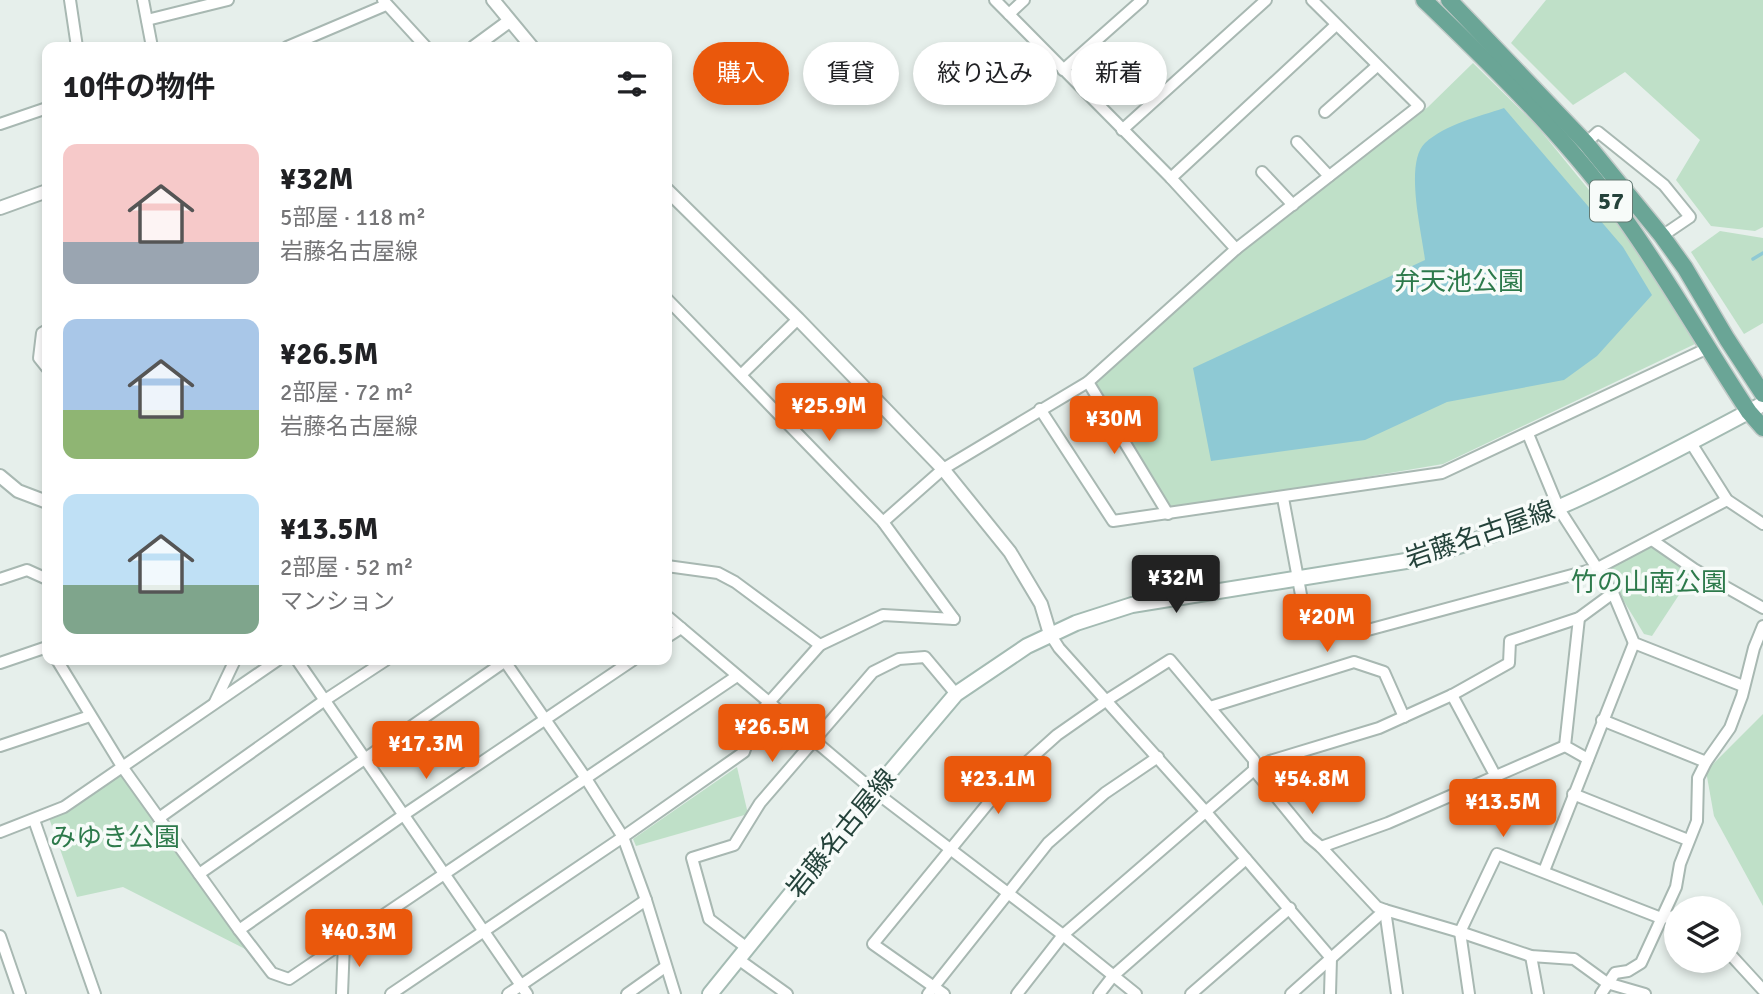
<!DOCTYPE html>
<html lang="ja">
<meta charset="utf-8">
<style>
:root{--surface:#fff;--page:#f2f2f2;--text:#202124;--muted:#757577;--accent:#ea580c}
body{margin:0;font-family:Signika,"Noto Sans JP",sans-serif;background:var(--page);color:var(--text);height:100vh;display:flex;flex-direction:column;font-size:26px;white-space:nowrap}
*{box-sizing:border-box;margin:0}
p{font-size:23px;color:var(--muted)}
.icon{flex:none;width:38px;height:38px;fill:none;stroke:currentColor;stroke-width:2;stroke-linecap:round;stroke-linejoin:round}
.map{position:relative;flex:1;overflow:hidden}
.side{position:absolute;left:42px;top:42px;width:630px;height:623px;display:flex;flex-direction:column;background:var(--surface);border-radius:14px;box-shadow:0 4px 10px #0003}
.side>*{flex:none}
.top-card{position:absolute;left:693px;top:42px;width:665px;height:63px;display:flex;gap:14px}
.buttons{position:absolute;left:1664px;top:896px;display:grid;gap:14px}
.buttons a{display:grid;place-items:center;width:77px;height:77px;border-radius:50%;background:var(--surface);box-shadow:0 4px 10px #0003;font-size:35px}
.price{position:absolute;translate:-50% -60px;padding:0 16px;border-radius:7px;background:var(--accent);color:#fff;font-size:23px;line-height:46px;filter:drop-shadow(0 2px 4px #0008)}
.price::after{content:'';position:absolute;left:50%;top:42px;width:21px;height:16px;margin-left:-10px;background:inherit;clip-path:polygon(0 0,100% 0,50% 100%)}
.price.selected{background:#222;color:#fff}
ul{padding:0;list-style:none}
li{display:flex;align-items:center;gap:21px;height:175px;padding:0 21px}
li span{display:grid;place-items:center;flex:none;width:196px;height:140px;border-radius:14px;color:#555}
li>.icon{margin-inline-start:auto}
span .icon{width:84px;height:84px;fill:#fffc;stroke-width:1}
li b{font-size:30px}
h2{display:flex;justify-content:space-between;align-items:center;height:84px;padding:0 21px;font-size:30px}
.pill{padding:0 24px;border-radius:32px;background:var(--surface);box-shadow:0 4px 10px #0003;font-size:24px;line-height:63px}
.pill.selected{background:var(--accent);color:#fff}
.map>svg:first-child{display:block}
.green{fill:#bfe0c8}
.water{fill:#8ec9d4}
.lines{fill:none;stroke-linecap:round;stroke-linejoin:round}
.stream{stroke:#8ec9d4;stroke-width:3.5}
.minor-casing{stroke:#a8b8b2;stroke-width:14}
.tertiary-casing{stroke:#a8b8b2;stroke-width:16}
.secondary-casing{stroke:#a4bbb3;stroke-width:18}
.primary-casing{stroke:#c2cac8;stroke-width:19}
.minor{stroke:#fff;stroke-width:10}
.tertiary{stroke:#fff;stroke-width:12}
.secondary{stroke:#fff;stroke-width:14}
.primary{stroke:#6aa596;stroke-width:16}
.labels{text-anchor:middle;stroke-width:7;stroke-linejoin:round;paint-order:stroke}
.shield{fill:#f7fbf9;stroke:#637a73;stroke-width:2}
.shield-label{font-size:24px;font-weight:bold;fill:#24423a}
.park-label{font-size:26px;fill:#2d7a4b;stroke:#f7fbf9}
.street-label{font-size:26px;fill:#24423a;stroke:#f7fbf9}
</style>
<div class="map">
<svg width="1763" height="994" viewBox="0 0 1763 994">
<rect width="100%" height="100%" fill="#e6efeb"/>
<g class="green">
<path d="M1546,0H1763V227L1755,231L1711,226L1676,180L1700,140L1625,72L1573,105L1511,43Z"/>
<path d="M1473,63L1536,125L1633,244L1695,344L1443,464L1166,511L1093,386L1235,254L1428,107Z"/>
<path d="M1720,231L1763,238V323L1744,334L1691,252Z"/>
<path d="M1651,545L1692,575L1652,636L1644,634L1604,569Z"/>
<path d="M1763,714V906L1714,816L1706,771Z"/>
<path d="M737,767L748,814L636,846L633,839Z"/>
<path d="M128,771L265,959L123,887L77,897L49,818L66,811Z"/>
</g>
<path class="water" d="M1504,108L1623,247L1652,295L1597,356L1564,380L1447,402L1365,440L1211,461L1193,368L1425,260C1422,233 1404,163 1425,143C1446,124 1478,117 1504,108Z"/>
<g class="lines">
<path class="stream" d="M1753,259L1763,253"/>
<g class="minor-casing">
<g id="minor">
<path d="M70,0L77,47"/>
<path d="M143,0L152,47"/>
<path d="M383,0L426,47"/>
<path d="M995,0L1171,178L1236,249"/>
<path d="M1009,14L1024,0"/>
<path d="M147,20L228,0"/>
<path d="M287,47L386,5"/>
<path d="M1063,70L1142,0"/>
<path d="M1325,112L1377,66"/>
<path d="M0,124L47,108"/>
<path d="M1122,130L1266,0"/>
<path d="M1297,142L1329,176"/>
<path d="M1586,143L1598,132L1664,185L1690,217L1662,236"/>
<path d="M1262,172L1293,205"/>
<path d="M1171,178L1336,25"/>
<path d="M667,299L883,522L954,619"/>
<path d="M47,330L42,333L39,358L47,368"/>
<path d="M742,374L798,319"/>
<path d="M1088,382L1168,514"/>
<path d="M1040,409L1113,521L1442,473L1708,348"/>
<path d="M1528,434L1559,509L1613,593L1634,643L1743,686"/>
<path d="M1691,443L1727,500L1763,524"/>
<path d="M1283,498L1307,627L1342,626L1364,631L1598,568L1727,500"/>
<path d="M883,522L943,469L1088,382L1236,249L1419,106L1312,0"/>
<path d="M1652,540L1694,569L1763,608"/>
<path d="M667,566L718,573L735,582L820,645"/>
<path d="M0,579L27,570L47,579"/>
<path d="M667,616L874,791L1063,935L1136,994"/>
<path d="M1579,618L1565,746L1588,759"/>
<path d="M1050,634L1059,648L1205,811L1331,958L1330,994"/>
<path d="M667,637L681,628"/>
<path d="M57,660L123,768L239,930L272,973L289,979L737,676"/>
<path d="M297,660L527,994"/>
<path d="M504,660L585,777L623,837L646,900L675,994"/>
<path d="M0,663L47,647"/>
<path d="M1452,695L1495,775"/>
<path d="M215,702L235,660"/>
<path d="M1210,707L1354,662L1384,672L1404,717"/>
<path d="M1602,720L1706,762"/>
<path d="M0,746L90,716"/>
<path d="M1573,794L1688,840"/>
<path d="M159,818L325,700L386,660"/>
<path d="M34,820L95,994"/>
<path d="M0,832L64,807L278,660"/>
<path d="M1321,847L1388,823L1565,746"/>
<path d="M1544,871L1634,643"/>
<path d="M199,874L507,660"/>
<path d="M239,930L405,814L633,660"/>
<path d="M0,936L20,994"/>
<path d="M747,948L709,919L692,858L734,845L760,803L873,672L899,659L925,657L956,694"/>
<path d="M1729,953L1763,990"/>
<path d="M1531,956L1538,994"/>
<path d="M738,959L787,994"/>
<path d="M342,994L344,943"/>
<path d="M391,994L623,837L744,752L756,717L820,645L883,615L954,619"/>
<path d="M508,994L646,900"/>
<path d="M627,994L665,967"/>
<path d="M928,994L1048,843L1105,793L1158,757"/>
<path d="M944,994L873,944L1008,779L1057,735L1107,700L1170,660L1254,760V770L1309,837L1321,847L1377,907L1385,910L1397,994"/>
<path d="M1017,994L1063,935L1254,770L1270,761L1379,728L1452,695L1509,663L1510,641L1579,618L1613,593"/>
<path d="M1099,994L1113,976L1246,859"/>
<path d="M1191,994L1290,908"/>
<path d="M1291,994L1385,910L1460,932L1531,956L1574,959L1607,983L1645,994"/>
<path d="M1469,994L1460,932L1497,854L1661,918L1676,916"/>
<path d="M1601,994L1615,973L1628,971L1641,963L1676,887L1680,864L1697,821L1698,778L1706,762L1730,728L1742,696L1754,648L1763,626"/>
</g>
</g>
<g class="tertiary-casing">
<g id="tertiary">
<path d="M493,0L532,47"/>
<path d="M474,47L508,22"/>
<path d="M667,190L798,319L943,469L1010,552L1041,604L1050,634"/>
<path d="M0,208L47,191"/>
<path d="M0,476L18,491L47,502"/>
</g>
</g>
<g class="secondary-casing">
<path id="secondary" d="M710,994L874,791L956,694L1027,646L1076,623L1132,605L1412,560C1537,527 1650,464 1763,404"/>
</g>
<g class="primary-casing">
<g id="primary">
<path d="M1424,0C1491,65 1560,131 1616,207C1664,272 1704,344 1749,412L1763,428"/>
<path d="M1449,0L1586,143L1662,236L1685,268L1727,339L1763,394"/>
</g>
</g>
<use href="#minor" class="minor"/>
<use href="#tertiary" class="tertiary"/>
<use href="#secondary" class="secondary"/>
<use href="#primary" class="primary"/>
</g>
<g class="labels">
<rect class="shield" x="1590" y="180.5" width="42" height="41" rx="5"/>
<g class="shield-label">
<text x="1611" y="209">57</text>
</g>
<g class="park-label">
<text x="1459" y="290">弁天池公園</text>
<text x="1649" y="591">竹の山南公園</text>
<text x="115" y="846">みゆき公園</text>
</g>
<g class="street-label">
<text transform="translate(1480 534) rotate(-19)" y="9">岩藤名古屋線</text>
<text transform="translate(841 833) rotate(-51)" y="9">岩藤名古屋線</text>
</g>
</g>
</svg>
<div class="buttons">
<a><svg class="icon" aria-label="layers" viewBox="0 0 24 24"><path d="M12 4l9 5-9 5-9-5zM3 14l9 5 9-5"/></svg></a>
</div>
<b class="price" style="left:829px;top:443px">¥25.9M</b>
<b class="price" style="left:1114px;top:456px">¥30M</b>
<b class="price selected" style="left:1176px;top:615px">¥32M</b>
<b class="price" style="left:1327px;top:654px">¥20M</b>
<b class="price" style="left:772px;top:764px">¥26.5M</b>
<b class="price" style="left:426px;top:781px">¥17.3M</b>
<b class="price" style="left:998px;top:816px">¥23.1M</b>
<b class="price" style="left:1312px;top:816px">¥54.8M</b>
<b class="price" style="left:1503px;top:839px">¥13.5M</b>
<b class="price" style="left:359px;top:969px">¥40.3M</b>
<div class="top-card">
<a class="pill selected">購入</a>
<a class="pill">賃貸</a>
<a class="pill">絞り込み</a>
<a class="pill">新着</a>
</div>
<section class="side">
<h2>10件の物件<svg class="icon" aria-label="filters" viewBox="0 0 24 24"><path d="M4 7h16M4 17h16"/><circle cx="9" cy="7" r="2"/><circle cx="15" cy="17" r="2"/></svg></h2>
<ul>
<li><span style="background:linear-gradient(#f6c9c9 70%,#9aa5b1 0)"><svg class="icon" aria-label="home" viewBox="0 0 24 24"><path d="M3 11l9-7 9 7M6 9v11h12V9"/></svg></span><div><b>¥32M</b><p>5部屋 · 118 m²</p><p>岩藤名古屋線</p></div></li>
<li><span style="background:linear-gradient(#a9c7e8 65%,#8fb573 0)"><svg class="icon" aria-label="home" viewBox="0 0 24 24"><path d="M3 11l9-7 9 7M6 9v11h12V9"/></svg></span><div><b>¥26.5M</b><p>2部屋 · 72 m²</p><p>岩藤名古屋線</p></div></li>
<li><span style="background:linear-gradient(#bfe0f5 65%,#7fa58c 0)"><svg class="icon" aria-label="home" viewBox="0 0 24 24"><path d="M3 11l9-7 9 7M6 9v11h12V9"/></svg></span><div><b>¥13.5M</b><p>2部屋 · 52 m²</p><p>マンション</p></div></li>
</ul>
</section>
</div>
